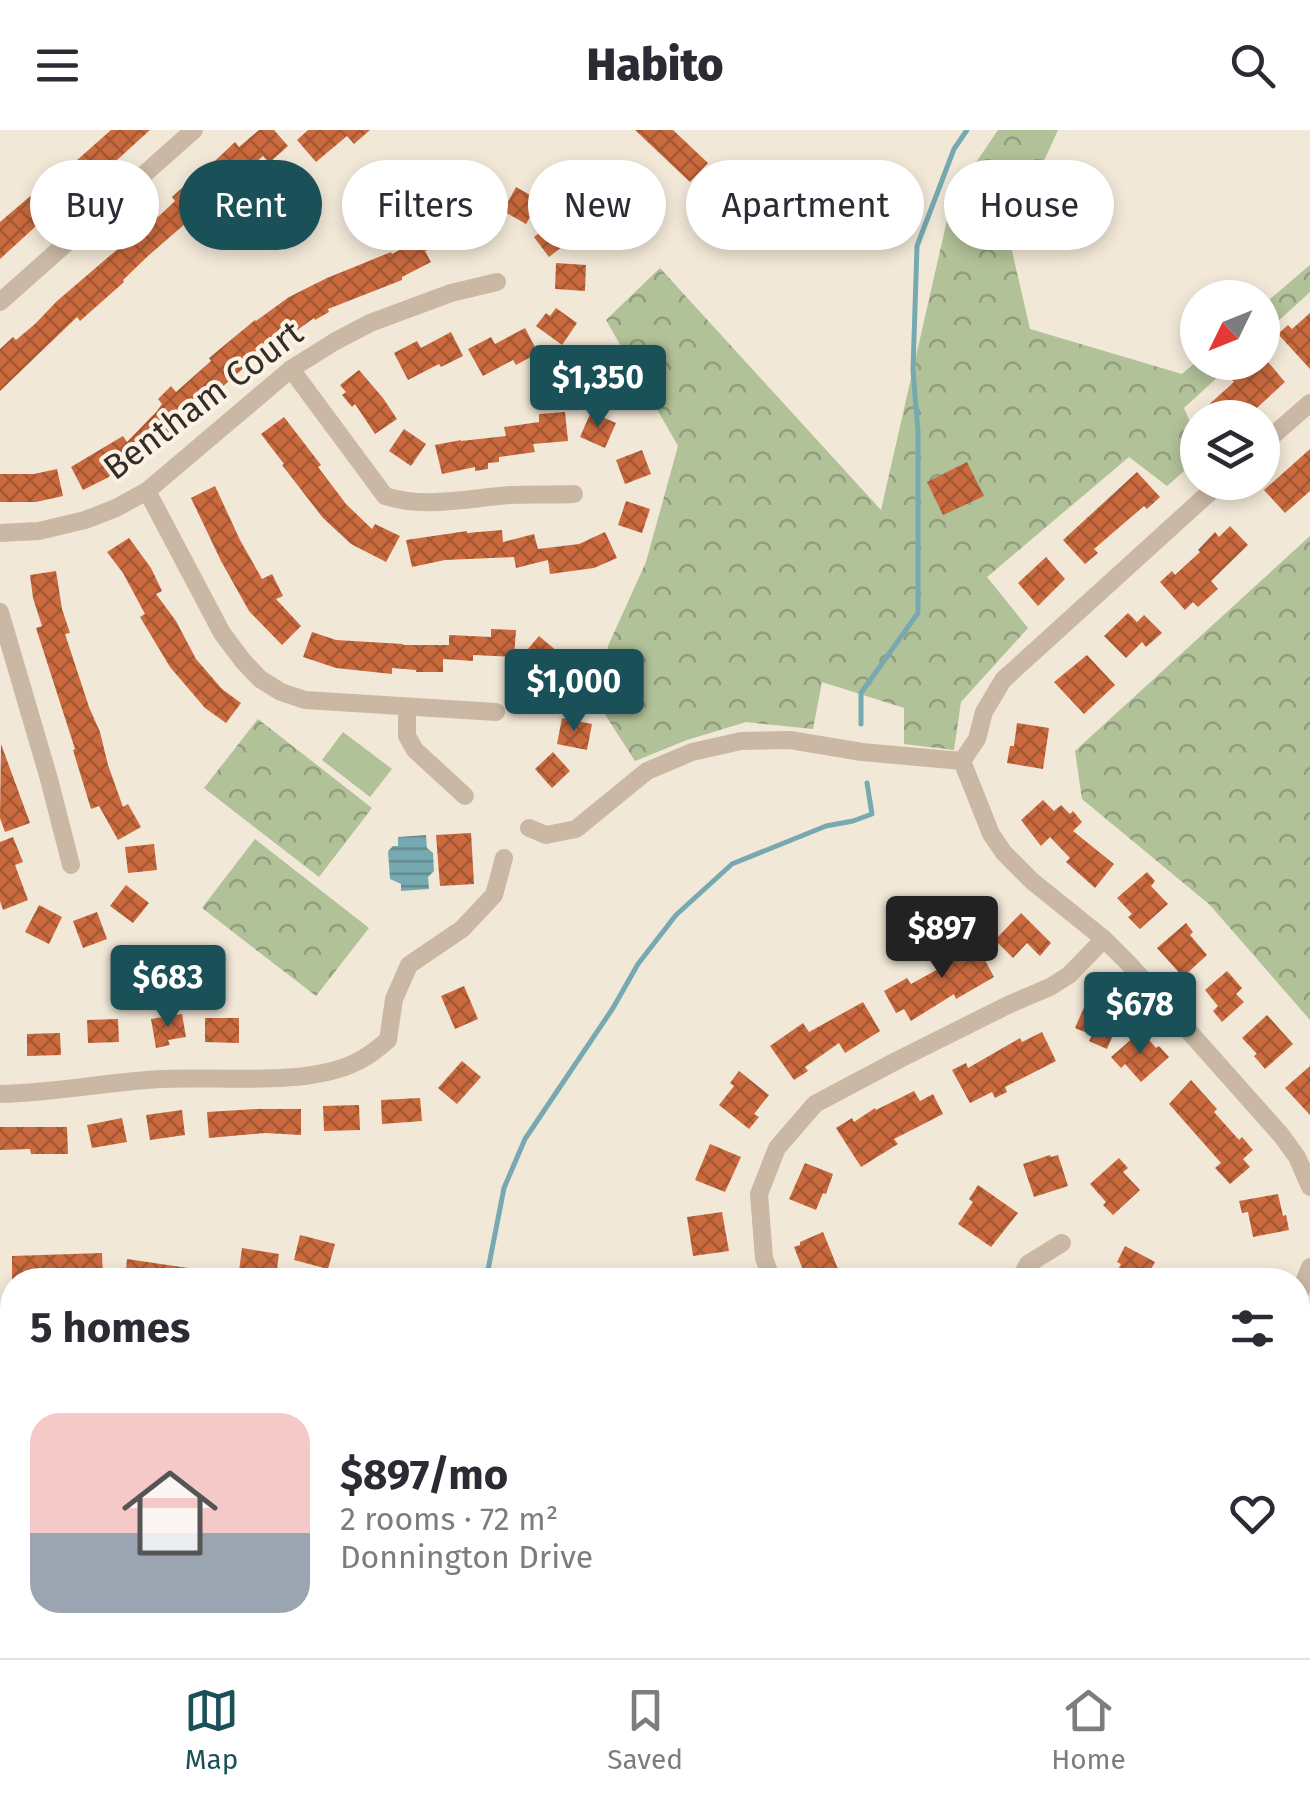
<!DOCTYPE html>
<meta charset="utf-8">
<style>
:root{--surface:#fff;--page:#f7f7f7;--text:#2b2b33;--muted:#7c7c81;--line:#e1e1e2;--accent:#1a5058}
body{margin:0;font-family:"Fira Sans",sans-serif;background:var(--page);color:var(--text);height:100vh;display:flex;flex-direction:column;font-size:38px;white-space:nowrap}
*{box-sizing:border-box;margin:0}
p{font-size:32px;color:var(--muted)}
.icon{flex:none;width:55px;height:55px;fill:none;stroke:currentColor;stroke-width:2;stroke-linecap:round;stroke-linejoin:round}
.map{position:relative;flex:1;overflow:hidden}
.panel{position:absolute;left:0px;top:1138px;width:1310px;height:392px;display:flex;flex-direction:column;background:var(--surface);border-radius:40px 40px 0 0;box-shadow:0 5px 15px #0003}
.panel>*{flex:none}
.banner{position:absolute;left:30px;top:30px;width:1250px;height:90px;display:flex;gap:20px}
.needle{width:65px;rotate:227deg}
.fabs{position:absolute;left:1180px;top:150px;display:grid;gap:20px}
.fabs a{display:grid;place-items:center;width:100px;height:100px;border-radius:50%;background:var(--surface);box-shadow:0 5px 15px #0003;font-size:50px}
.price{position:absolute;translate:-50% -85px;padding:0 22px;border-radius:10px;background:var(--accent);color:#fff;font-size:32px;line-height:65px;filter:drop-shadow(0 2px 5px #0008)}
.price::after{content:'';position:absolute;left:50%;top:60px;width:30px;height:22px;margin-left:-15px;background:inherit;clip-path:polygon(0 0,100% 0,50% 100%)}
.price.selected{background:#222;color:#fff}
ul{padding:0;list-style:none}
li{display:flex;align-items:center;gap:30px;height:250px;padding:0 30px}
li span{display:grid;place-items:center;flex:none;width:280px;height:200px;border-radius:30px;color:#555}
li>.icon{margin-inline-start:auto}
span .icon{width:120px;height:120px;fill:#fffc;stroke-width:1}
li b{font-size:42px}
h2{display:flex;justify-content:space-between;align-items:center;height:120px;padding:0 30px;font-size:42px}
.pill{padding:0 35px;border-radius:45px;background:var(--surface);box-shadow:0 5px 15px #0003;font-size:35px;line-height:90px}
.pill.selected{background:var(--accent);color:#fff}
header{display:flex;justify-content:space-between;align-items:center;height:130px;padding:0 30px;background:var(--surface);font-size:45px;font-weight:800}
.tab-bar{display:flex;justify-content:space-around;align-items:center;height:140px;border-top:2px solid var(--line);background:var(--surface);font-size:28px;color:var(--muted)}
.tab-bar a{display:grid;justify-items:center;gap:5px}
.tab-bar .selected{color:var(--accent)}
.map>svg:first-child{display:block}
.grass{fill:#b1c198}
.forest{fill:url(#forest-crowns)}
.water{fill:url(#water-rules)}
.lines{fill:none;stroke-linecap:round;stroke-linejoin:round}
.stream{stroke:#76aab0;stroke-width:5}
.building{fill:url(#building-cross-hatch)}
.minor{stroke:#cab8a4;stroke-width:18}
.labels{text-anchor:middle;stroke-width:8;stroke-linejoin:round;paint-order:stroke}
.street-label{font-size:35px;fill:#352c26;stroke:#faf2e5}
</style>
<header><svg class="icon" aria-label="menu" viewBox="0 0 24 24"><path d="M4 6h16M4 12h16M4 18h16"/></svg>Habito<svg class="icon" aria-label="search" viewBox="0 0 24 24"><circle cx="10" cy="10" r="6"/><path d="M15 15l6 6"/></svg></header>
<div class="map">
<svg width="1310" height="1528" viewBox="0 0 1310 1528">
<defs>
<pattern id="forest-crowns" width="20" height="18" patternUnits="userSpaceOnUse" patternTransform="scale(2.5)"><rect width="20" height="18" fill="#b1c198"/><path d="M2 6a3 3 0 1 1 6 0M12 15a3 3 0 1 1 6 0" fill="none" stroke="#919d7c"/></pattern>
<pattern id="water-rules" width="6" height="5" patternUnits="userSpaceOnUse" patternTransform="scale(2.5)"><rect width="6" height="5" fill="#76aab0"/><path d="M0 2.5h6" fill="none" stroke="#628b8f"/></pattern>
<pattern id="building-cross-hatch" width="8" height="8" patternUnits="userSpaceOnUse" patternTransform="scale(2.5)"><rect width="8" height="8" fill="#ca6a3e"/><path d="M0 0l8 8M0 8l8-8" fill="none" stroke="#a55734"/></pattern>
</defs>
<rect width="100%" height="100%" fill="#f2e8d8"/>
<path class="grass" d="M343,602L392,639L370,667L322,630Z"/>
<g class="forest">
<path d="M998,0H1058L1009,108L1030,199L1182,244L1197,231L1233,233L1184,278L1197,308V330L1167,356L1129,327L987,447L1028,498L961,572L954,620L904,614V578L822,552L813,599L746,592L687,610L635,631L604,583L608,516L646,432L678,316L606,190L660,138L881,380L952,68Z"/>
<path d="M1310,135V162L1263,205V175Z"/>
<path d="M1310,406V890L1210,775L1082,669L1075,621Z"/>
<path d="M258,589L372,678L319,747L204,658Z"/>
<path d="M255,709L369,798L316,866L202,778Z"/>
<path d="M986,1518H1142L1137,1528H995Z"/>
</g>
<path class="water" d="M426,705L427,718L433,723L434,741L428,747L429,759L401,761V754L390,749L388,721L393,716H398V707Z"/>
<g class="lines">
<g class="stream">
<path d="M861,594V563L918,483V302L913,240L917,116L954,19L967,0"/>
<path d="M486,1150L504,1058L525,1009L613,878L638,834L676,785L732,734L826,696L853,691L872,684L867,653"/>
<path d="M675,1518L685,1528"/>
<path d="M281,1528L293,1518"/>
</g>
</g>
<g class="building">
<path d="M111,0H150L83,61L49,89L46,87L0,129V92L48,51L50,54Z"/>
<path d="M259,0H274L288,16L269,33L263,26L210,75L209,73L148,126L123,150L124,152L80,191L77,187L0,261V219L13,207L16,210L35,194L57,171L120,117L118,115L129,105L155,84L158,87L175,71L172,67L183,57L185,59L235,12L239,17Z"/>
<path d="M308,0H370L354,14L347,6L316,32L297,10Z"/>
<path d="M635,0H673L708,33L690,52Z"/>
<path d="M516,57L539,70L526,94L503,81Z"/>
<path d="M479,66L489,92L459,102L461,107L425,121L431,132L402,147V150L328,179L329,182L315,190L314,188L286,208L284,205L257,229L256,227L205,272L203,270L153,322L151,319L107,348L83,360L71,337L123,306L127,312L157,281L162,274L158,269L171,256L176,262L211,231L209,228L255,190L256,191L289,167L327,148L391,122L392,124L432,102L428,91L458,79L456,74Z"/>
<path d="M557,90L572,109L549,127L534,107Z"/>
<path d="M556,133L586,135L585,161L555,159Z"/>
<path d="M556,178L577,193L562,215L536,196L546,183L550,186Z"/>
<path d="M1310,183V239L1278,204L1288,195L1292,199Z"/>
<path d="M525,198L538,223L516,235L513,230L483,246L468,219L491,207L495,214Z"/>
<path d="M451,202L463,226L441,237L439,234L408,250L394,223L417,211L421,218Z"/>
<path d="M1254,232H1268L1285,252L1246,288H1194L1234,252L1229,246L1239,238L1243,242Z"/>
<path d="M359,240L383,268L397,289L375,304L355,274L352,277L342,265L346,262L340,255Z"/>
<path d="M565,282L568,311L533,314L535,322L499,327V332L488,333V339L475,341V337L442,344L435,315L461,310V311L506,306L504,297L539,292V284Z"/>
<path d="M591,282L616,293L605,318L580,307Z"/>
<path d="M284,287L321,335L318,337L346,374L372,399L375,394L400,406L386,432L351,414L323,388L282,335L284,334L261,304Z"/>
<path d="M404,299L426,314L411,336L389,321Z"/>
<path d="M1310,319V361L1285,383L1264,360Z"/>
<path d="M642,320L651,344L625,354L616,330Z"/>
<path d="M967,332L984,366L943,385L927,352Z"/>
<path d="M57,339L63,366L36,372H0V344H34Z"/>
<path d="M1137,342L1160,367L1147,379L1144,376L1094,419L1098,423L1085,434L1063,410Z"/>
<path d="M215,356L240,410L262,449L272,444L283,466L276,469L301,496L282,515L249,481L221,431L191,368Z"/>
<path d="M626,371L650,379L642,403L618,395Z"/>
<path d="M1230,396L1248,415L1211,451L1218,459L1198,477L1193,472L1185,480L1160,452L1172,441L1175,445L1200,422L1198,420L1215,402L1219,407Z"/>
<path d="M502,400L503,412L534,404L538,419L579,414L605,402L617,428L594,438L550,444L548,430L516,438L514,427L445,430L412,437L406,410L467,401V403Z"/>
<path d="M129,408L151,438L162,461L156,464L176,491L196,529L222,559L241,573L226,593L205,578L170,537L140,487L145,484L123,443L107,422Z"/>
<path d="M1046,427L1065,449L1038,476L1018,453Z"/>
<path d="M56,441L62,479L70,503L65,504L89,577L100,602L108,635L123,677L128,674L141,697L118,710L99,676L91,679L73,620L75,619L36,498L42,496L33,468L30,445Z"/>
<path d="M1128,483L1137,492L1144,485L1162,503L1146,517L1142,512L1126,528L1104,506Z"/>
<path d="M491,499L516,500L514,527L473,525V531L443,529V542H416V540L392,538V544L336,538L303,527L312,502L336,510L403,514V515H449V505L491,507Z"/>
<path d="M539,506L558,522L542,542L522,526Z"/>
<path d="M1087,525L1115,555L1084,584L1054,552Z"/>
<path d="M580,545L590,568L564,579L567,563L556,568L551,557Z"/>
<path d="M562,588L592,594L587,620L557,614Z"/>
<path d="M1017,593L1049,598L1043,639L1007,633L1010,616H1014Z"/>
<path d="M1,614L30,693L5,702L0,688Z"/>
<path d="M553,622L570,641L552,658L535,639Z"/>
<path d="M1043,670L1054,681L1061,675L1070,684L1073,681L1082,692L1073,701L1114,734L1095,758L1066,732L1070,728L1050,707L1041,716L1021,690Z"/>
<path d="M471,703L474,754L440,756L436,705Z"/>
<path d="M13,707L23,732L15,735L28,770L3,780L0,771V712Z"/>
<path d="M154,714L157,740L128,743L125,717Z"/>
<path d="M1147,742L1155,751L1151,756L1168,774L1140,799L1128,787L1132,784L1117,768Z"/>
<path d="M126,755L149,773L133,793L110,776Z"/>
<path d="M39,775L62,787L49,814L25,802Z"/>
<path d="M97,782L107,809L83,818L73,791Z"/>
<path d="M1021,783L1051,813L1040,826L1027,813L1013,828L995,810Z"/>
<path d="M1186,793L1193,802L1190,805L1207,825L1183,847L1157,818Z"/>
<path d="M973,808L994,847L956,869L954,864L911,891L904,879L896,883L884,861L907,848L911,854L940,838L935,828Z"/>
<path d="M1227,841L1242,858L1236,864L1244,872L1222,892L1213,881L1218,876L1205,860Z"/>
<path d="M464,856L478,889L455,899L441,866Z"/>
<path d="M1089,866L1123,882L1107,919L1089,911L1092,905L1075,898Z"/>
<path d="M863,872L880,901L845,923L839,913L805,937L808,941L794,950L770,916L803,893L809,902Z"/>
<path d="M182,884L186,907L168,910L170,915L156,918L151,889Z"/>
<path d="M1267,885L1293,914L1265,939L1254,926L1257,924L1242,908Z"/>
<path d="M205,888H239V913L205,912Z"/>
<path d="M118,889L119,912L88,913L87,890Z"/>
<path d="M1141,901L1156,918L1159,916L1169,927L1141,952L1125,934L1121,938L1111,927Z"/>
<path d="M1042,902L1056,931L1005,957L1007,962L995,968L992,962L970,973L952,940L966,933L968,938L1020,908L1022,912Z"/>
<path d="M60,903L61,925L27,926V904Z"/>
<path d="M462,931L481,947L457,974L438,958Z"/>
<path d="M1310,936V985L1285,958Z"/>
<path d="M739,941L769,965L754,984L759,987L749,999L719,975L734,956L730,953Z"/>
<path d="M1191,950L1217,979L1214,982L1239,1010L1242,1007L1253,1020L1243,1029L1250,1037L1230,1054L1215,1038L1221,1033L1169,974Z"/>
<path d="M914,961L920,971L933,964L943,984L894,1009L898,1014L861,1037L836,998L852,988L854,992L875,978L876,980Z"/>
<path d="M420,968L422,991L382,994L381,970Z"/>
<path d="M359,975L360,1000L324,1001L323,976Z"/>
<path d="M256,979H301V1005L265,1003L209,1008L207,982Z"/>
<path d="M182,980L185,1005L150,1010L146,985Z"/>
<path d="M122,988L127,1012L92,1018L87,995Z"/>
<path d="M0,997H67L68,1024H31L30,1019L0,1020Z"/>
<path d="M710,1014L741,1027L725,1062L695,1050Z"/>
<path d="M1050,1025L1051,1027L1058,1025L1068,1056L1034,1067L1023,1034Z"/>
<path d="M1119,1028L1128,1038L1123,1042L1140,1060L1113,1085L1103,1075L1106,1072L1090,1054Z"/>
<path d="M805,1033L833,1044L826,1064L823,1063L816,1080L789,1069Z"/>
<path d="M978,1055L1018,1083L991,1117L958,1094L973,1072L969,1069Z"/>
<path d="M1278,1064L1283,1086L1286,1085L1289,1100L1253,1107L1248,1082L1242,1083L1239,1071Z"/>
<path d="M722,1082L729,1121L693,1126L687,1087Z"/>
<path d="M823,1102L838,1139L807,1150L794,1117L800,1115V1112Z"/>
<path d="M300,1105L335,1114L328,1139L294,1130Z"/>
<path d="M1125,1116L1155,1132L1145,1150H1113L1121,1134L1117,1132Z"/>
<path d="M242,1118L279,1124L276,1147L239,1141Z"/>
<path d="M102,1123L103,1148L12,1150V1126Z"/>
<path d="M127,1129L222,1143V1150H125Z"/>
</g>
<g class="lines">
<g class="minor">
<path d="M0,172L194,0"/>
<path d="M291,239L385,366C425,379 469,368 511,365C532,364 553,365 574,364"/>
<path d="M1262,315L1310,273"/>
<path d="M1221,352L1003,550L984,582L977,609L962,631L991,704L1004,723L1032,751L1104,809L1129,834L1281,1005L1297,1027L1310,1057"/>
<path d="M147,361L222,503L243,531L260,549L281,562L305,570L496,582"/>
<path d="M0,403L39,401L85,390L116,378L147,361L291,239L334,212L370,193L451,163L497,152"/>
<path d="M0,482L49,649L71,735"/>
<path d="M407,577V606L415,620L465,666"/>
<path d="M529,698L546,705L576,699L647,641L692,622L741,611L790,610L862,622L962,631"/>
<path d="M0,964C55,963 106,952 160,949C216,946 300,956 350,935C365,929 376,920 388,910L394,869L409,835L462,799L494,765L504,728"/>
<path d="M772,1150L764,1128L759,1064L777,1018L815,974L896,931L1008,875L1050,857L1069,845L1104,809"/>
<path d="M1019,1150L1028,1134L1062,1113"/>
<path d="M1298,1167L1310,1137"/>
<path d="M0,1187H12"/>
<path d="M52,1528L62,1518"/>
</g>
</g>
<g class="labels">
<g class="street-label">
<text transform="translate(203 270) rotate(-37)" y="12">Bentham Court</text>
</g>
</g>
</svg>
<div class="fabs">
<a><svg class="needle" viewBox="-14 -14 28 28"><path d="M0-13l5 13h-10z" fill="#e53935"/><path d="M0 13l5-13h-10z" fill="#7c7c81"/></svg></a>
<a><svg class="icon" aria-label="layers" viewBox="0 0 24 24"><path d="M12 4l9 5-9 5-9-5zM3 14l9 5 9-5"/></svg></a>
</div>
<b class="price" style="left:598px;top:300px">$1,350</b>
<b class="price" style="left:574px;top:604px">$1,000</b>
<b class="price selected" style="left:942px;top:851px">$897</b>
<b class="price" style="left:168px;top:900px">$683</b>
<b class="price" style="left:1140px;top:927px">$678</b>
<div class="banner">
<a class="pill">Buy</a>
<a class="pill selected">Rent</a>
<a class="pill">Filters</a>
<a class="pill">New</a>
<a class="pill">Apartment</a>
<a class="pill">House</a>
</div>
<section class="panel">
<h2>5 homes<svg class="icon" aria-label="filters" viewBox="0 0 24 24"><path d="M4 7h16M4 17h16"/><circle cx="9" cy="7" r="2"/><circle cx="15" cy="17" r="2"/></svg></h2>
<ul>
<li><span style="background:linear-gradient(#f6c9c9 60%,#9aa5b1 0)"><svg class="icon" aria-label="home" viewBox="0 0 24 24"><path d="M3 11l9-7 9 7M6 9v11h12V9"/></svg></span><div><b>$897/mo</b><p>2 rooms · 72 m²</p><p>Donnington Drive</p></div><svg class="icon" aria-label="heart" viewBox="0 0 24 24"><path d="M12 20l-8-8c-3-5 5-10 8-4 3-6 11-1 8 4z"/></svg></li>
</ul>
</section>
</div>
<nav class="tab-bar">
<a class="selected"><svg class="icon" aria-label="map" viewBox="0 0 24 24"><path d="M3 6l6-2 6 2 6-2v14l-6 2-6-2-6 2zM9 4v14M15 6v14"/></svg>Map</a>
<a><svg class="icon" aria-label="saved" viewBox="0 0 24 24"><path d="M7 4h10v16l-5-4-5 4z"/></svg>Saved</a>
<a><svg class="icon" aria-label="home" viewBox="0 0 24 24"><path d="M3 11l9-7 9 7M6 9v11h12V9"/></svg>Home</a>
</nav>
